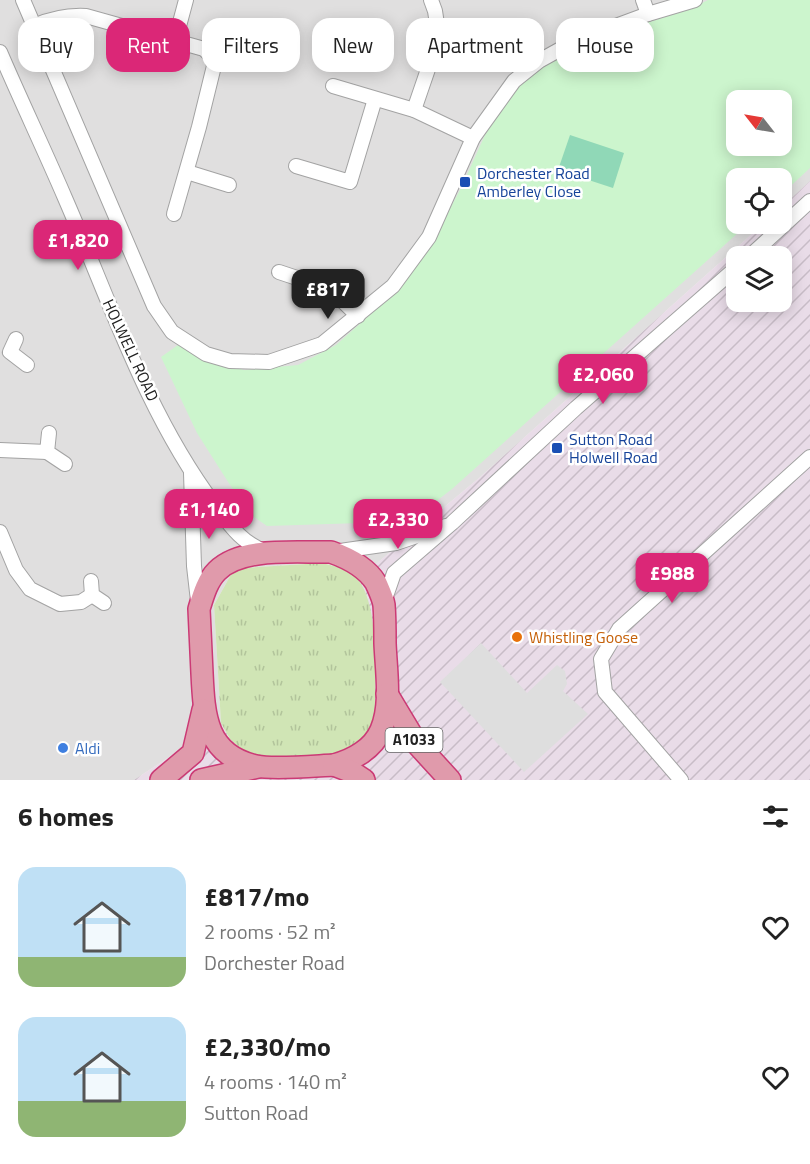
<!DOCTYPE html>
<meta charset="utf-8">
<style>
:root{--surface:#fff;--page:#f6f6f6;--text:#222;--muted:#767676;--accent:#db2777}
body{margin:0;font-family:"Titillium Web",sans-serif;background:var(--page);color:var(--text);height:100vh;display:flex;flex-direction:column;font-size:22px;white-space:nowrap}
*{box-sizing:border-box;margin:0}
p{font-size:20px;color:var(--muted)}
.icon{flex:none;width:33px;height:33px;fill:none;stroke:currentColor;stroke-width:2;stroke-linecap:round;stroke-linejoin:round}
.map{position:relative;height:780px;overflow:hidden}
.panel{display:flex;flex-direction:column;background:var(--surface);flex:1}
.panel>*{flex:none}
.banner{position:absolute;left:18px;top:18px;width:774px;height:54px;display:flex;gap:12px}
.needle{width:39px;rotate:301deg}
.controls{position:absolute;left:726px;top:90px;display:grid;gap:12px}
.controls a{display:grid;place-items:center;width:66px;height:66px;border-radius:12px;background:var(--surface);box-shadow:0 3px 15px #0003;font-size:30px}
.price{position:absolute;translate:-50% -51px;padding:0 14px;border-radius:12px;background:var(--accent);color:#fff;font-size:20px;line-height:39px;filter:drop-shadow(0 2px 3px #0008)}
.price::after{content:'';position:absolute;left:50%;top:36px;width:18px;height:14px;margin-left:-9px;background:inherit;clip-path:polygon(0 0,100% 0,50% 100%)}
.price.current{background:#222;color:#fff}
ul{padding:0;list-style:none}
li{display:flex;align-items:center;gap:18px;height:150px;padding:0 18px}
li span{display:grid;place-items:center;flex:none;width:168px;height:120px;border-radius:18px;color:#555}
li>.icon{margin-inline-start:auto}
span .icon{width:72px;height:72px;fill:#fffc;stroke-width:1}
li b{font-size:26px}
h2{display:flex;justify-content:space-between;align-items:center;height:72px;padding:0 18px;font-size:26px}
.chip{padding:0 21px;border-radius:18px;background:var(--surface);box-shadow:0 3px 15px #0003;font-size:21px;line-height:54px}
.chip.current{background:var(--accent);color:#fff}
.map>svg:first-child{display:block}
.residential{fill:#e0dfdf;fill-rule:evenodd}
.industrial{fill:url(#industrial-furrows);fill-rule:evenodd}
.grass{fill:url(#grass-tufts)}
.park{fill:#ccf5cd;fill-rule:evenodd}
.pitch{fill:#90d8b7}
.parking{fill:#dedede}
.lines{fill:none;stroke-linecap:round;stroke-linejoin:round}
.minor-casing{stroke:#a3a3a3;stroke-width:16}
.highway-casing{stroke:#cb3a75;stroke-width:24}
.minor{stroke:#fff;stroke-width:14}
.highway{stroke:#e09aab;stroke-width:21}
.transit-dot{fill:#1a4fb4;stroke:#fff;stroke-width:2}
.food-dot{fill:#e8710a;stroke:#fff;stroke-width:2}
.shop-dot{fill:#3f7fe0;stroke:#fff;stroke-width:2}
.labels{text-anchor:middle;stroke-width:5;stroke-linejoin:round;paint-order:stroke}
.shield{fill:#fff;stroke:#646464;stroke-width:1.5}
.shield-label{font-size:15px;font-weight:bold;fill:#222}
.transit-label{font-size:16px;fill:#164399;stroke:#fff;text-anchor:start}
.street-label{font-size:16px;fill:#222;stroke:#fff}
.food-label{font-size:16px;fill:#c56008;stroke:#fff;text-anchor:start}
.shop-label{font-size:16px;fill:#366cbe;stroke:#fff;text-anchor:start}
</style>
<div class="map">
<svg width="810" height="780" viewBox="0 0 810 780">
<defs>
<pattern id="industrial-furrows" width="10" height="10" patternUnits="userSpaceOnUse" patternTransform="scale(1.5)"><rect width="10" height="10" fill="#e9dce8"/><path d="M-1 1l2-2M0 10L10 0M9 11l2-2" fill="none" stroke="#c8bcc7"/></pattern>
<pattern id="grass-tufts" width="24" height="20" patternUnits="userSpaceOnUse" patternTransform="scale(1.5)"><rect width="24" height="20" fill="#d0e5b5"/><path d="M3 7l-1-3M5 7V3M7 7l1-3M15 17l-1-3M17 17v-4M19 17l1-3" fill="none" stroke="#b2c49b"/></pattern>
</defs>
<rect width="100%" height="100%" fill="#f1eeea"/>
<path class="residential" d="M0,0H810V181L782,207V178H736V224H763L479,478L358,579L341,567L322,563L243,568L233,571L214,605L221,723L134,780H0ZM736,100H782V146H736Z"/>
<path class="industrial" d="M810,181V780H134L221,723L230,739L242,749L262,757L368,598L358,579L479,478L763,224H782V207ZM736,256H782V302H736Z"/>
<path class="grass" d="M322,563C335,566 350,569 359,581C381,610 374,685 375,722L368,737L340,755L262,757L242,750L230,739L221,723L214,605L233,571L243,568Z"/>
<path class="park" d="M708,0H810V168L782,194V178H736V224H748L452,489L426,509L392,522L267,526L254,517L230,485L197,433L161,357L178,345L219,363L244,370L298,365L336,345L373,312L432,242L461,188L489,126L506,99L527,77L569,48L690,9ZM736,100H782V146H736Z"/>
<path class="pitch" d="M570,135L624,153L613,188L558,170Z"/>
<path class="parking" d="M481,643L527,693L557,665L565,671L567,684L563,691L588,714L524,772L440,682Z"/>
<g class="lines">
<g class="minor-casing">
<g id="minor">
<path d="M23,0L154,306L172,332L206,354L230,361L269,362L322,344L393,286L429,237L473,138L514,81L539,61L575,41L648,14L695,0"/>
<path d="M643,0L648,14"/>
<path d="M34,26C52,18 67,15 86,16L204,49L212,57L214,66L199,127L174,214"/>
<path d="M175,41L186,0"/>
<path d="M0,52C21,101 44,149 65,198C110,301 146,413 214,504C229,524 242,544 267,552"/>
<path d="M212,57L219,54L231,57"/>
<path d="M333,86L414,110L473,138"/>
<path d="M414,110L439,37L435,11L431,0"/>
<path d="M296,166L350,182L375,99"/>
<path d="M187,172L229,185"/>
<path d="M750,256L810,201"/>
<path d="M279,272L330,289L358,316"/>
<path d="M16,339L10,352L27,365"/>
<path d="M49,433L47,452L65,464"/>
<path d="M0,450L47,452"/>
<path d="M191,473L194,566L198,601"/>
<path d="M0,532L16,570L30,589L60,604L81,602L92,595"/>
<path d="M333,552L396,543L446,526"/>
<path d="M91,581L92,595L104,603"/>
<path d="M384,602L394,573L452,523L576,408L736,268"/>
<path d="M681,780L605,692L601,659L619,629L810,457"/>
</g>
</g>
<g class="highway-casing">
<g id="highway">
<path d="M331,552C348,558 366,567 376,583C379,590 383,598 384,605C385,617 385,630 385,643C386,670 392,704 381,730C373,749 353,760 334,765C314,766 273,770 256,766C206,755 204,716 202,673C201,652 200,630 199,609C203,596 207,581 217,571C242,546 298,553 331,552Z"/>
<path d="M387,694L417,744L450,780"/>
<path d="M334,765L352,772L364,780"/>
<path d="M161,780L193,753L203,710"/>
<path d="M201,780L258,767"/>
</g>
</g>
<use href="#minor" class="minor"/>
<use href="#highway" class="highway"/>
</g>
<g class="transit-dot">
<rect x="459" y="176" width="12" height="12" rx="3"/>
<rect x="551" y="442" width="12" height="12" rx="3"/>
</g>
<circle class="food-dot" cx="517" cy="637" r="6"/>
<circle class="shop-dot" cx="63" cy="748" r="6"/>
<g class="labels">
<rect class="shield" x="385.5" y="728" width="57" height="24" rx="4.5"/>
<g class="shield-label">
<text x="414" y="745">A1033</text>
</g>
<g class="transit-label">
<text x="477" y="179">Dorchester Road<tspan x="477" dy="18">Amberley Close</tspan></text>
<text x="569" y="445">Sutton Road<tspan x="569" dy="18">Holwell Road</tspan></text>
</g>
<g class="street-label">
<text transform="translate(131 350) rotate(65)" y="6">HOLWELL ROAD</text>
</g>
<g class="food-label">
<text x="529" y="643">Whistling Goose</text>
</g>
<g class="shop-label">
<text x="75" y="754">Aldi</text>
</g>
</g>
</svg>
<div class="controls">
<a><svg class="needle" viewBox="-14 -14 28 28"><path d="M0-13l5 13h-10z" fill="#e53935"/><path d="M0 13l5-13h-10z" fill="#767676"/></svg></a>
<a><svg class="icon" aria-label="locate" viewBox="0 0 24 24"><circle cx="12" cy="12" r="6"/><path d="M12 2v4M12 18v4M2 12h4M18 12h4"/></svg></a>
<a><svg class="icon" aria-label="layers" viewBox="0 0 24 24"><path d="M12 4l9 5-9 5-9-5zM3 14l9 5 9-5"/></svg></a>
</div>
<b class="price" style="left:78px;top:271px">£1,820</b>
<b class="price current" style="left:328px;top:320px">£817</b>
<b class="price" style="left:603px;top:405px">£2,060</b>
<b class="price" style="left:209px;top:540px">£1,140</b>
<b class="price" style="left:398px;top:550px">£2,330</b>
<b class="price" style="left:672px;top:604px">£988</b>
<div class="banner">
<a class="chip">Buy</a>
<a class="chip current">Rent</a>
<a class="chip">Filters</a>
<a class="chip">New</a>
<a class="chip">Apartment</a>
<a class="chip">House</a>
</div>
</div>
<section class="panel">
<h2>6 homes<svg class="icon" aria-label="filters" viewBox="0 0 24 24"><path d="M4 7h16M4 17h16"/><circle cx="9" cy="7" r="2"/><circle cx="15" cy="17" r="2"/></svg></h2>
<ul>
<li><span style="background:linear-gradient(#bfe0f5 75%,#8fb573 0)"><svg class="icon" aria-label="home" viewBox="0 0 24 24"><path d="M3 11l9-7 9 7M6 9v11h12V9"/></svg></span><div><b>£817/mo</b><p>2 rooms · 52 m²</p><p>Dorchester Road</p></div><svg class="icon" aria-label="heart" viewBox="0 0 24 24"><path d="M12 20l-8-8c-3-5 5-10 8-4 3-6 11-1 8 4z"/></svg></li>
<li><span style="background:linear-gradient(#bfe0f5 70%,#8fb573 0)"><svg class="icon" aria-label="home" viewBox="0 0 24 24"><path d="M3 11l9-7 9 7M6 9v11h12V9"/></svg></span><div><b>£2,330/mo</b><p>4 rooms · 140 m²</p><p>Sutton Road</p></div><svg class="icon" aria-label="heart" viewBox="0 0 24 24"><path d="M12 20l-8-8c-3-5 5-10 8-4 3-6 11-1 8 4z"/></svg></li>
</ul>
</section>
